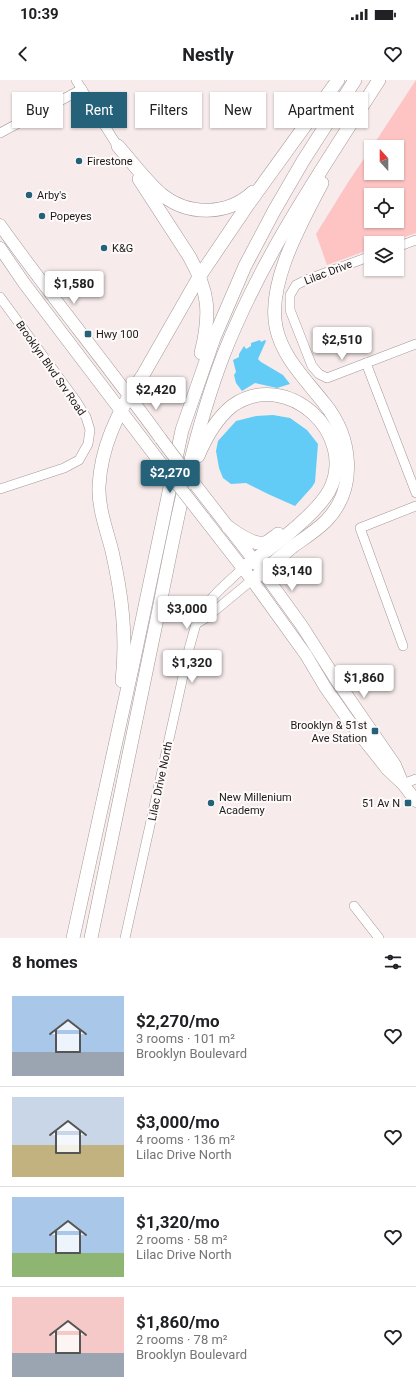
<!DOCTYPE html>
<meta charset="utf-8">
<style>
:root{--surface:#fff;--page:#f6f6f6;--text:#202124;--muted:#757577;--line:#e0e0e0;--accent:#256179}
body{margin:0;font-family:Roboto,sans-serif;background:var(--page);color:var(--text);height:100vh;display:flex;flex-direction:column;font-size:15px;white-space:nowrap}
*{box-sizing:border-box;margin:0}
p{font-size:13px;color:var(--muted)}
.icon{flex:none;width:22px;height:22px;fill:none;stroke:currentColor;stroke-width:2;stroke-linecap:round;stroke-linejoin:round}
.map{position:relative;height:858px;overflow:hidden}
.details{display:flex;flex-direction:column;background:var(--surface);flex:1}
.details>*{flex:none}
.top-card{position:absolute;left:12px;top:12px;width:392px;height:36px;display:flex;gap:8px}
.needle{width:26px;rotate:339deg}
.controls{position:absolute;left:364px;top:60px;display:grid;gap:8px}
.controls a{display:grid;place-items:center;width:40px;height:40px;border-radius:0px;background:var(--surface);box-shadow:0 1px 3px #0004;font-size:20px}
.price{position:absolute;translate:-50% -34px;padding:0 9px;border-radius:4px;background:#fff;color:#222;font-size:13px;line-height:26px;filter:drop-shadow(0 1px 2px #0008)}
.price::after{content:'';position:absolute;left:50%;top:24px;width:12px;height:9px;margin-left:-6px;background:inherit;clip-path:polygon(0 0,100% 0,50% 100%)}
.price.on{background:var(--accent);color:#fff}
ul{padding:0;list-style:none}
li{display:flex;align-items:center;gap:12px;height:100px;padding:0 12px}
li+li{border-top:1px solid var(--line)}
li span{display:grid;place-items:center;flex:none;width:112px;height:80px;border-radius:0px;color:#555}
li>.icon{margin-inline-start:auto}
span .icon{width:48px;height:48px;fill:#fffc;stroke-width:1}
li b{font-size:17px}
h2{display:flex;justify-content:space-between;align-items:center;height:48px;padding:0 12px;font-size:17px}
.chip{padding:0 14px;border-radius:0px;background:var(--surface);box-shadow:0 1px 3px #0004;font-size:14px;line-height:36px}
.chip.on{background:var(--accent);color:#fff}
.status{display:flex;justify-content:space-between;align-items:center;height:28px;padding:0 20px;background:var(--surface);direction:ltr}
.status svg{height:11px;fill:currentColor}
header{display:flex;justify-content:space-between;align-items:center;height:52px;padding:0 12px;background:var(--surface);font-size:18px;font-weight:700}
.map>svg:first-child{display:block}
.green{fill:#fec4c4;fill-rule:evenodd}
.water{fill:#62ccf6}
.lines{fill:none;stroke-linecap:round;stroke-linejoin:round}
.minor-casing{stroke:#a39898;stroke-width:10}
.major-casing{stroke:#a39898;stroke-width:13}
.highway-casing{stroke:#a39898;stroke-width:14}
.minor{stroke:#fff;stroke-width:9}
.major{stroke:#fff;stroke-width:12}
.highway{stroke:#fff;stroke-width:13}
.major-bridge-casing{stroke:#a39898;stroke-width:13;stroke-linecap:butt}
.major-bridge{stroke:#fff;stroke-width:12}
.poi-dot{fill:#256179;stroke:#fffafa;stroke-width:1.5}
.labels{text-anchor:middle;stroke-width:4;stroke-linejoin:round;paint-order:stroke}
.poi-label{font-size:11px;fill:#1d1919;stroke:#fffafa;text-anchor:start}
.street-label{font-size:11px;fill:#1d1919;stroke:#fffafa}
</style>
<div class="status"><b>10:39</b><svg viewBox="0 0 49 12"><path d="M0 12V9h3v3zM5 12V6h3v6zM10 12V3h3v9zM15 12V0h3v12zM26 1h20v11H26zM47 4h2v5h-2z"/></svg></div>
<header><svg class="icon" aria-label="back" viewBox="0 0 24 24"><path d="M15 5l-7 7 7 7"/></svg>Nestly<svg class="icon" aria-label="heart" viewBox="0 0 24 24"><path d="M12 20l-8-8c-3-5 5-10 8-4 3-6 11-1 8 4z"/></svg></header>
<div class="map">
<svg width="416" height="858" viewBox="0 0 416 858">
<rect width="100%" height="100%" fill="#f7ebeb"/>
<path class="green" d="M416,0V153L388,163H371V169L327,185L316,154L347,104L371,68V93H397V67H372ZM371,115H397V141H371Z"/>
<g class="water">
<path d="M260,260L261,262L265,260L266,261L258,279L261,282L283,295L290,304L277,308L255,303L242,311L236,303L234,295L236,292L233,280L239,277V274L244,266L246,269L251,266V263Z"/>
<path d="M273,335L290,338L307,350L318,364L315,402L312,407L295,426L268,414L246,403L231,404L223,398L219,388L216,371L218,361L236,341L256,336Z"/>
</g>
<g class="lines">
<g class="minor-casing">
<g id="minor">
<path d="M76,0L120,70"/>
<path d="M0,53L82,9"/>
<path d="M397,167L416,160"/>
<path d="M371,176L306,200L296,205L290,215V230L312,286L319,294L327,298L416,264"/>
<path d="M0,217L76,321L86,337L90,350L88,364L79,380L64,388L0,409"/>
<path d="M366,283L416,413"/>
<path d="M243,488C222,508 208,517 196,544L206,538L252,500"/>
<path d="M403,566L360,448L416,426"/>
<path d="M403,704L416,699"/>
<path d="M354,826L379,858"/>
<path d="M125,858L189,569L196,544"/>
</g>
</g>
<g class="major-casing">
<g id="major">
<path d="M0,145C52,218 109,287 161,359"/>
<path d="M0,168L24,203L156,377"/>
<path d="M194,403L263,492L302,546L337,601L395,685L403,704"/>
<path d="M203,437L252,500L306,575L325,607L349,641L387,689L403,704L416,721"/>
</g>
</g>
<g class="highway-casing">
<g id="highway">
<path d="M118,66C131,81 146,101 161,114C188,136 227,136 253,112"/>
<path d="M139,99L189,176C209,211 211,233 201,273"/>
<path d="M198,376C206,357 216,339 232,326C287,287 359,355 329,411C314,437 268,470 243,488"/>
<path d="M228,447C237,453 252,465 264,463C268,462 274,457 278,454"/>
<path d="M252,500C266,489 279,478 292,467C303,459 316,451 326,441C358,408 352,357 324,323C306,300 282,277 276,247C267,202 302,142 322,103"/>
<path d="M122,601C127,556 122,515 112,471C107,451 98,428 99,406C101,366 120,327 143,295L199,197L247,126L338,0"/>
<path d="M73,858L134,579L182,350L214,258L245,186L274,131L303,81L355,0"/>
<path d="M91,858C114,748 136,639 159,529C176,444 192,358 223,276C262,176 322,89 379,0"/>
</g>
</g>
<use href="#minor" class="minor"/>
<use href="#major" class="major"/>
<use href="#highway" class="highway"/>
<g class="major-bridge-casing">
<g id="major-bridge">
<path d="M161,359L194,403"/>
<path d="M156,377L203,437"/>
</g>
</g>
<use href="#major-bridge" class="major-bridge"/>
</g>
<g class="poi-dot">
<circle cx="79" cy="81" r="4"/>
<circle cx="29" cy="115" r="4"/>
<circle cx="42" cy="136" r="4"/>
<circle cx="104" cy="168" r="4"/>
<rect x="84" y="250" width="8" height="8" rx="2"/>
<rect x="371" y="647" width="8" height="8" rx="2"/>
<circle cx="211" cy="723" r="4"/>
<rect x="404" y="719" width="8" height="8" rx="2"/>
</g>
<g class="labels">
<g class="poi-label">
<text x="87" y="85">Firestone</text>
<text x="37" y="119">Arby's</text>
<text x="50" y="140">Popeyes</text>
<text x="112" y="172">K&amp;G</text>
<text x="96" y="258">Hwy 100</text>
<text x="367" y="649" text-anchor="end">Brooklyn &amp; 51st<tspan x="367" dy="13">Ave Station</tspan></text>
<text x="219" y="721">New Millenium<tspan x="219" dy="13">Academy</tspan></text>
<text x="400" y="727" text-anchor="end">51 Av N</text>
</g>
<g class="street-label">
<text transform="translate(328 192) rotate(-21)" y="4">Lilac Drive</text>
<text transform="translate(51 288) rotate(55)" y="4">Brooklyn Blvd Srv Road</text>
<text transform="translate(160 701) rotate(-78)" y="4">Lilac Drive North</text>
</g>
</g>
</svg>
<div class="controls">
<a><svg class="needle" viewBox="-14 -14 28 28"><path d="M0-13l5 13h-10z" fill="#e53935"/><path d="M0 13l5-13h-10z" fill="#757577"/></svg></a>
<a><svg class="icon" aria-label="locate" viewBox="0 0 24 24"><circle cx="12" cy="12" r="6"/><path d="M12 2v4M12 18v4M2 12h4M18 12h4"/></svg></a>
<a><svg class="icon" aria-label="layers" viewBox="0 0 24 24"><path d="M12 4l9 5-9 5-9-5zM3 14l9 5 9-5"/></svg></a>
</div>
<b class="price" style="left:74px;top:225px">$1,580</b>
<b class="price" style="left:342px;top:281px">$2,510</b>
<b class="price" style="left:156px;top:331px">$2,420</b>
<b class="price on" style="left:170px;top:414px">$2,270</b>
<b class="price" style="left:292px;top:512px">$3,140</b>
<b class="price" style="left:187px;top:550px">$3,000</b>
<b class="price" style="left:192px;top:604px">$1,320</b>
<b class="price" style="left:364px;top:619px">$1,860</b>
<div class="top-card">
<a class="chip">Buy</a>
<a class="chip on">Rent</a>
<a class="chip">Filters</a>
<a class="chip">New</a>
<a class="chip">Apartment</a>
</div>
</div>
<section class="details">
<h2>8 homes<svg class="icon" aria-label="filters" viewBox="0 0 24 24"><path d="M4 7h16M4 17h16"/><circle cx="9" cy="7" r="2"/><circle cx="15" cy="17" r="2"/></svg></h2>
<ul>
<li><span style="background:linear-gradient(#a9c7e8 70%,#9aa5b1 0)"><svg class="icon" aria-label="home" viewBox="0 0 24 24"><path d="M3 11l9-7 9 7M6 9v11h12V9"/></svg></span><div><b>$2,270/mo</b><p>3 rooms · 101 m²</p><p>Brooklyn Boulevard</p></div><svg class="icon" aria-label="heart" viewBox="0 0 24 24"><path d="M12 20l-8-8c-3-5 5-10 8-4 3-6 11-1 8 4z"/></svg></li>
<li><span style="background:linear-gradient(#c9d6e8 60%,#c2b280 0)"><svg class="icon" aria-label="home" viewBox="0 0 24 24"><path d="M3 11l9-7 9 7M6 9v11h12V9"/></svg></span><div><b>$3,000/mo</b><p>4 rooms · 136 m²</p><p>Lilac Drive North</p></div><svg class="icon" aria-label="heart" viewBox="0 0 24 24"><path d="M12 20l-8-8c-3-5 5-10 8-4 3-6 11-1 8 4z"/></svg></li>
<li><span style="background:linear-gradient(#a9c7e8 70%,#8fb573 0)"><svg class="icon" aria-label="home" viewBox="0 0 24 24"><path d="M3 11l9-7 9 7M6 9v11h12V9"/></svg></span><div><b>$1,320/mo</b><p>2 rooms · 58 m²</p><p>Lilac Drive North</p></div><svg class="icon" aria-label="heart" viewBox="0 0 24 24"><path d="M12 20l-8-8c-3-5 5-10 8-4 3-6 11-1 8 4z"/></svg></li>
<li><span style="background:linear-gradient(#f6c9c9 70%,#9aa5b1 0)"><svg class="icon" aria-label="home" viewBox="0 0 24 24"><path d="M3 11l9-7 9 7M6 9v11h12V9"/></svg></span><div><b>$1,860/mo</b><p>2 rooms · 78 m²</p><p>Brooklyn Boulevard</p></div><svg class="icon" aria-label="heart" viewBox="0 0 24 24"><path d="M12 20l-8-8c-3-5 5-10 8-4 3-6 11-1 8 4z"/></svg></li>
</ul>
</section>
